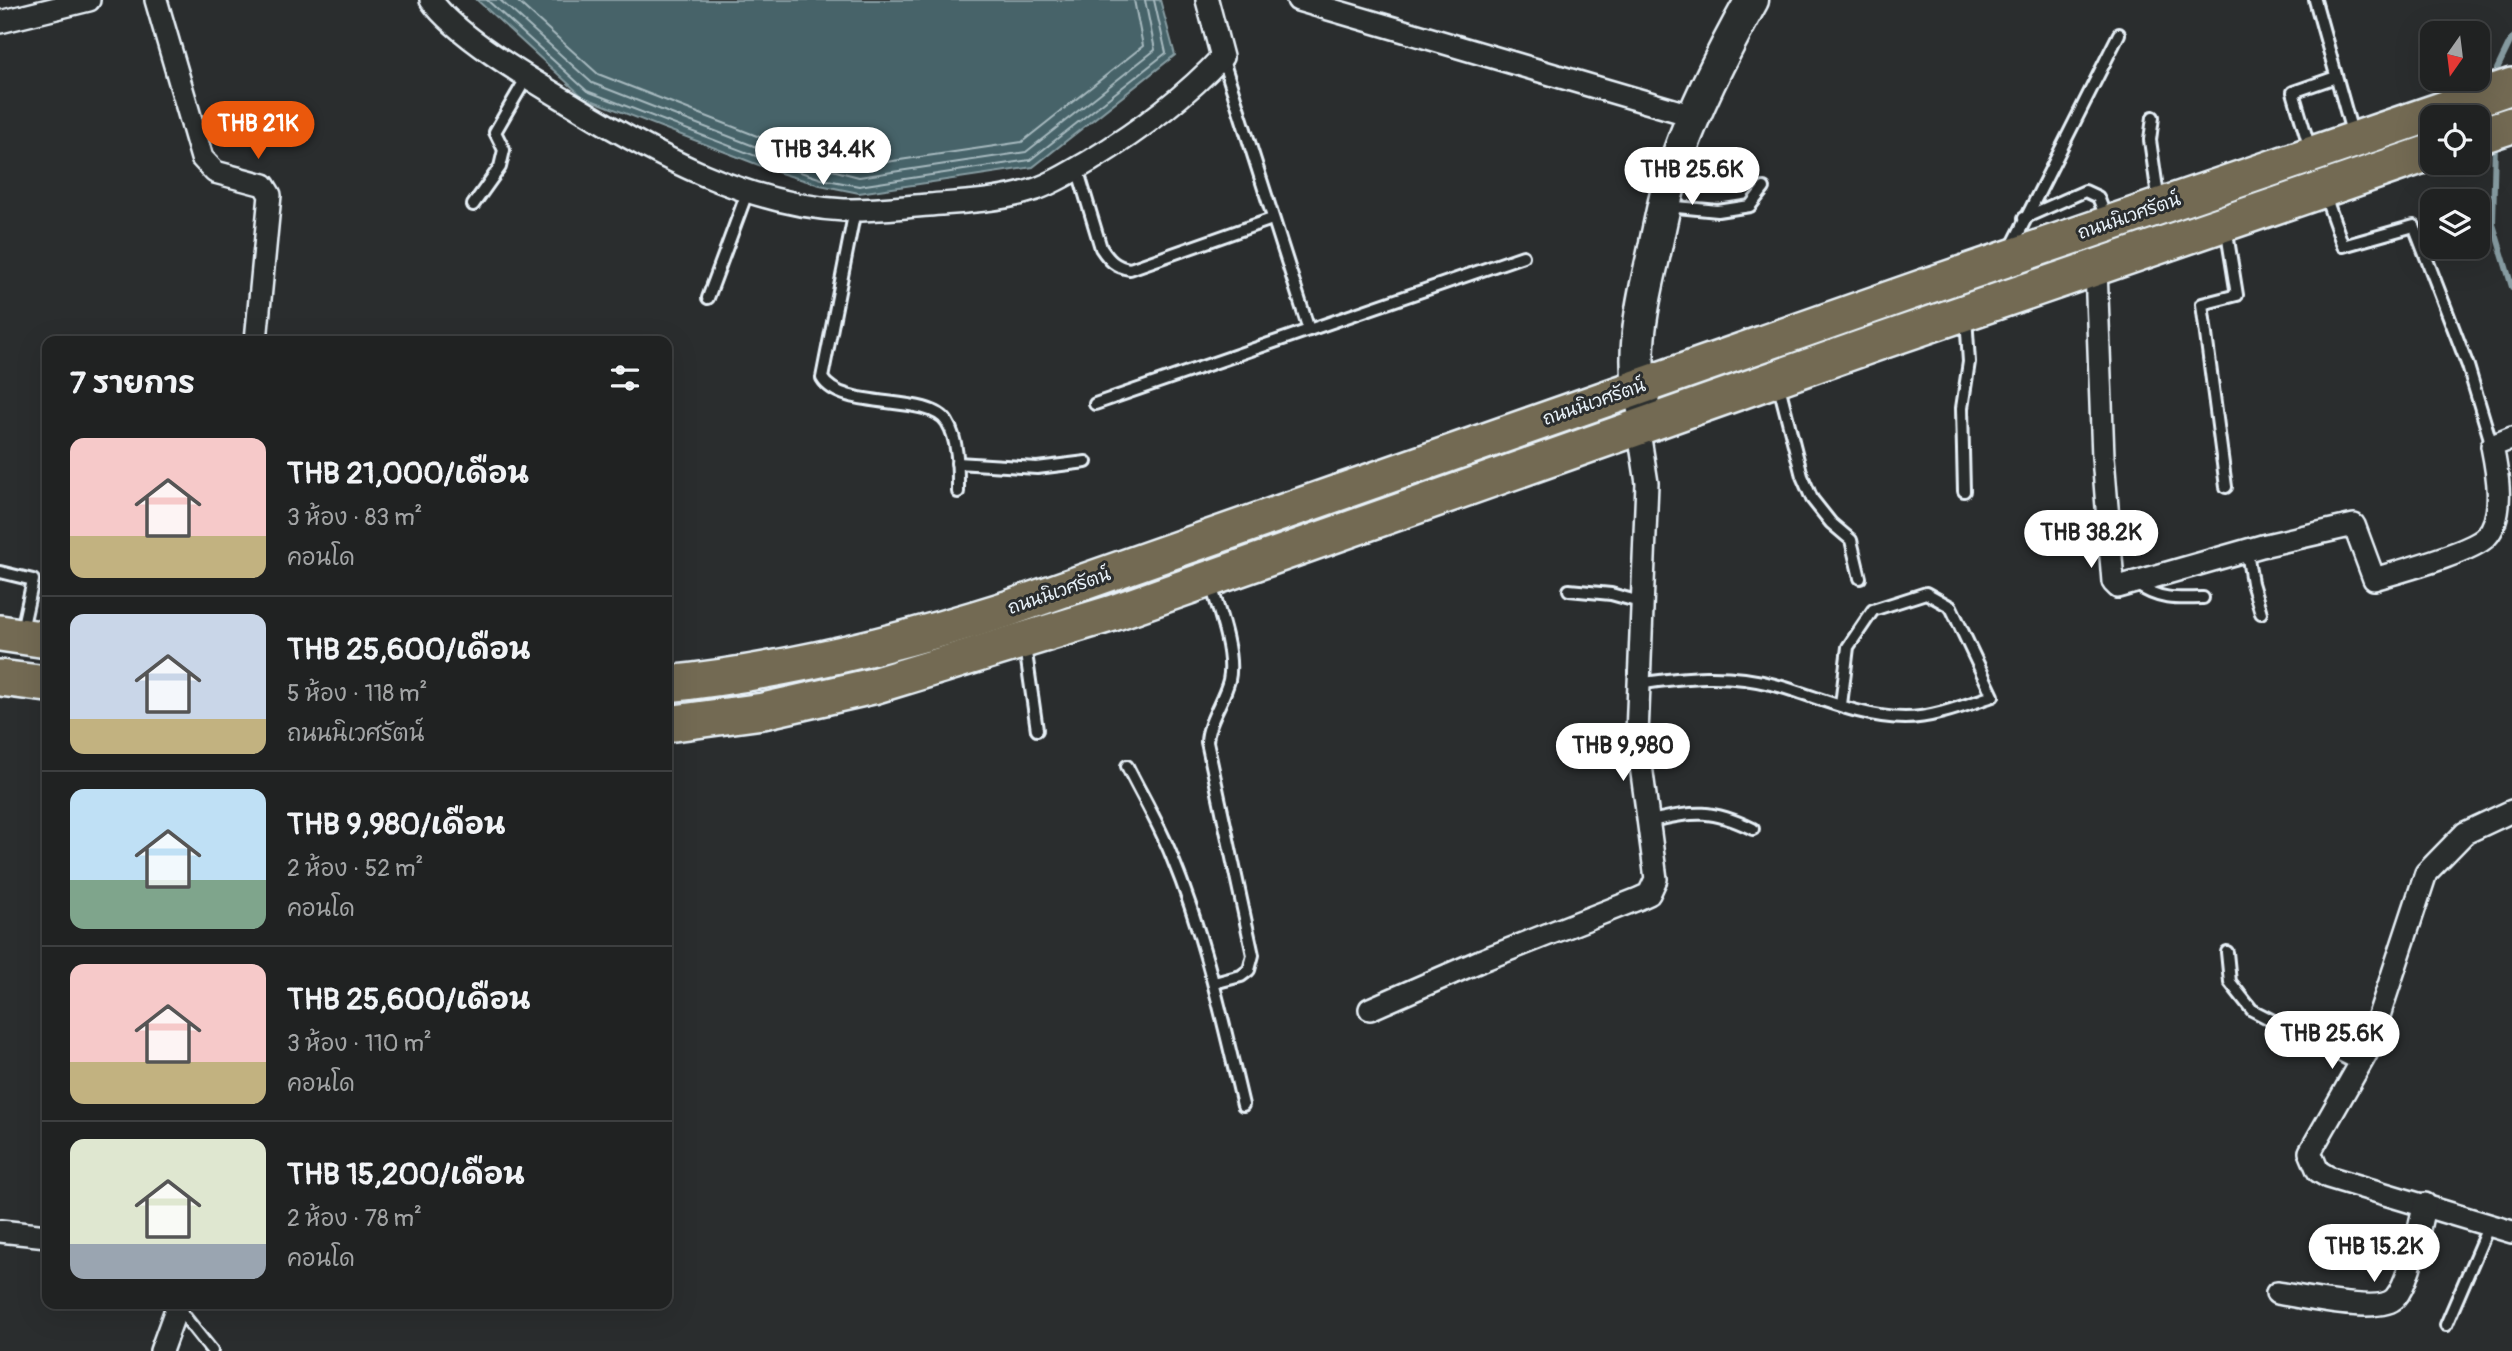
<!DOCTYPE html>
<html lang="th">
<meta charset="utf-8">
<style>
:root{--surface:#202222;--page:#282a2a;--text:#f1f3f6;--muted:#a2a4a5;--line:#3d3f40;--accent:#ea580c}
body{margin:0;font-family:Pangolin,"Playpen Sans Thai",sans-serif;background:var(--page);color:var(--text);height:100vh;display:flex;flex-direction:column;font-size:26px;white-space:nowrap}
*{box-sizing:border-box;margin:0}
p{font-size:23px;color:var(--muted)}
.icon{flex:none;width:38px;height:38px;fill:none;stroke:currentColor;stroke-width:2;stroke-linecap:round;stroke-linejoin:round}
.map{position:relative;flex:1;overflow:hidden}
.side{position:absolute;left:42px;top:336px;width:630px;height:973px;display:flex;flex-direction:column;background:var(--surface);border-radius:14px;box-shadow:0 7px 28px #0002,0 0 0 2px var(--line)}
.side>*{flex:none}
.needle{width:46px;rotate:194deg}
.buttons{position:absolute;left:2420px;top:21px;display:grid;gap:14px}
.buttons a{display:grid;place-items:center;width:70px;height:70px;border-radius:14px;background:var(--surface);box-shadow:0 7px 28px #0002,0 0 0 2px var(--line);font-size:35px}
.price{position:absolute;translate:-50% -60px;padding:0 16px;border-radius:24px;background:#fff;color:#222;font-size:23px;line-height:46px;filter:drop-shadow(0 2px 4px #0008)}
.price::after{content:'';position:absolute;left:50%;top:42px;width:21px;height:16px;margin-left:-10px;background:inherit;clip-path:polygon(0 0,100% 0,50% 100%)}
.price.active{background:var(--accent);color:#fff}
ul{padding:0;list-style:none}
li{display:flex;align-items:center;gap:21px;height:175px;padding:0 28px}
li+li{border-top:2px solid var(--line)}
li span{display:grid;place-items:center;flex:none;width:196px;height:140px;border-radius:14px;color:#555}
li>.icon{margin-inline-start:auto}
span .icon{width:84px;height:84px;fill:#fffc;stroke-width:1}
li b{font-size:30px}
h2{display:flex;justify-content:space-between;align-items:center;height:84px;padding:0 28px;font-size:30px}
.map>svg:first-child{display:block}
.water{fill:#466469;stroke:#879ca2;stroke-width:2}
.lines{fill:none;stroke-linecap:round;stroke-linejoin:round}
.shore{stroke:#a7b9bf;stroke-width:2}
.stream{stroke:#879ca2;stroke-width:6}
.lane-casing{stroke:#e8f1f8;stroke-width:16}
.street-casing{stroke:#e8f1f8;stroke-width:26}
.secondary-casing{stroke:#e8f1f8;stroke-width:37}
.primary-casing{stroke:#e8f1f8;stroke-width:40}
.lane{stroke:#2a2d2e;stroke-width:10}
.street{stroke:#2a2d2e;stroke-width:21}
.secondary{stroke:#2a2d2e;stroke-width:32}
.primary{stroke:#736b52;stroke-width:35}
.labels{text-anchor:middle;stroke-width:6;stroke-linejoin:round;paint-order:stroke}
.street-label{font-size:18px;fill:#e8f1f8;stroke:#2a2d2e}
</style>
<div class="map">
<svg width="2512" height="1351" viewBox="0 0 2512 1351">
<rect width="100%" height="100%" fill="#2a2d2e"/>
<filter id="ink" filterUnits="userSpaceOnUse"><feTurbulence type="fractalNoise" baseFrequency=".0143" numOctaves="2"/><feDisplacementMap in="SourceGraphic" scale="14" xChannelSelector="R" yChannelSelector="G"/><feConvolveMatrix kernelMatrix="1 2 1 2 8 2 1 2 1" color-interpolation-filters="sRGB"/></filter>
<g filter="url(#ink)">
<path class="water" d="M477,0H1160L1175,55L1033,167L859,193L820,185L777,172L583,97Z"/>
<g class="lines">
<g class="shore">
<path d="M487,0L587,91L779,165L822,179L859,186L1030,160L1166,53L1154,0"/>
<path d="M500,0L592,83L782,157L859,177L1026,152L1155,50L1145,0"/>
<path d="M516,0L598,74L785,147L859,166L1022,142L1143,46L1134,0"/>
</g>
<g class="stream">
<path d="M2497,78V69L2512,38"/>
<path d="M2495,142L2493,224L2512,287"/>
</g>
<g class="lane-casing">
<g id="lane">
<path d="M2315,0L2353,136"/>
<path d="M1222,57L1309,330"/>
<path d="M2153,117L2150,140L2159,203"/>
<path d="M2310,149L2293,92L2336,77"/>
<path d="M1077,168L1101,248C1109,260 1115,267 1130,269L1272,219"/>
<path d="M2324,193L2343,246L2414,226L2468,366L2492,446"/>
<path d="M473,205L500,167L504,150L495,132L528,75"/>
<path d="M1667,206L1718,211L1750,206L1764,188"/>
<path d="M855,210L822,378C842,412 929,393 947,422C959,441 958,471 958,492"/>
<path d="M2024,218L2085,191L2098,197L2107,220"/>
<path d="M2010,250L2119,34"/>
<path d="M708,298L748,190"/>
<path d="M1778,382L1802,476L1812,499L1831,523L1851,540L1860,578"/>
<path d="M1095,404L1523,256"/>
<path d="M957,463L1037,468L1086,462"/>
<path d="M2226,487L2202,304L2237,295L2226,227"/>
<path d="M1964,491L1962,408L1969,362L1966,317"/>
<path d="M2247,552L2252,583L2261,613"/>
<path d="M0,572L33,580L22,630"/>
<path d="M1210,582C1218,608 1235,653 1229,680C1224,701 1208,720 1207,742L1253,955L1249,970L1241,976L1214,983"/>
<path d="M2136,584C2158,600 2176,599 2203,598"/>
<path d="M1569,590L1611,594L1640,602"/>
<path d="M1025,646L1037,730"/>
<path d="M1637,684C1685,677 1727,672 1775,685C1816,696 1861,718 1905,718C1933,718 1966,705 1993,696L1951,607L1926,593L1873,610L1848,647L1841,705"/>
<path d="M1127,766C1142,796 1160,826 1172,857C1205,937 1223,1022 1243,1105"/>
<path d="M1650,821C1695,812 1709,808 1753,829"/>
<path d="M2227,952L2230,982L2252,1010L2359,1065"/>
<path d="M177,1307L212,1351"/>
<path d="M2446,1325L2489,1225"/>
</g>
</g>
<g class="street-casing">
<g id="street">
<path d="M156,0L202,158L215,172L264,185L270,195L256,341"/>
<path d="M431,0C457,37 535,82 575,106C657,156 747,205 844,210C873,211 901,207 929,205C964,202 1000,201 1033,190C1053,184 1072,171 1090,161C1139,131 1183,99 1222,57L1207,0"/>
<path d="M1298,0L1694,116"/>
<path d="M0,22L89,0"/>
<path d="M2096,269L2103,457L2113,582L2118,587L2262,546L2354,525L2374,579C2397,572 2472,552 2486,537C2506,516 2497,471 2492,446L2512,438"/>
<path d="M2512,811L2465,833L2426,873L2367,1052L2310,1152L2318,1171L2328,1177L2512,1232"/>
<path d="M1370,1009L1480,961L1638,899L1649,894L1656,879L1637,735L1647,483L1637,419"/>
<path d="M0,1231L47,1236"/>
<path d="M2277,1293C2299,1296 2380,1315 2395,1298C2411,1280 2418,1228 2425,1204"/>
<path d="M161,1351L178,1304"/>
</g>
</g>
<g class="secondary-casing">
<path id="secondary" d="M1644,409C1630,363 1641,308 1652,262C1660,226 1666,188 1679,154C1698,100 1724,50 1752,0"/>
</g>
<g class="primary-casing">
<g id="primary">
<path d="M2478,136L2512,125"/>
<path d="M0,633L47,640"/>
<path d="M0,678L47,684"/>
<path d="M667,684C783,672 896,644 1007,609L1927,286L2512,86"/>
<path d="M667,724L763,711L873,686L1113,613L1882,341L2432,152"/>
</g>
</g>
<use href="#lane" class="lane"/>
<use href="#street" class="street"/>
<use href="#secondary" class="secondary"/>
<use href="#primary" class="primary"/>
</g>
</g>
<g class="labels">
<g class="street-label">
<text transform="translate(2129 216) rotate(-19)" y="6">ถนนนิเวศรัตน์</text>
<text transform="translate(1594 402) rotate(-19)" y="6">ถนนนิเวศรัตน์</text>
<text transform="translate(1059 591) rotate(-19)" y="6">ถนนนิเวศรัตน์</text>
</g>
</g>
</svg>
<div class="buttons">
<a><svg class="needle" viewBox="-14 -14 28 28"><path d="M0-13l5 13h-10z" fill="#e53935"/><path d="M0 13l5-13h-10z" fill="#a2a4a5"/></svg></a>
<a><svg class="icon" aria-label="locate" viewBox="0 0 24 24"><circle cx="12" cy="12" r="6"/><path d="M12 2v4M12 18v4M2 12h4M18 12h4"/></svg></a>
<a><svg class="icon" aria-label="layers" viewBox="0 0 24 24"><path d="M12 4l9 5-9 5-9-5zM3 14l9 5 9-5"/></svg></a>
</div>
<b class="price active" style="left:258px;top:161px">THB 21K</b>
<b class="price" style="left:823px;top:187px">THB 34.4K</b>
<b class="price" style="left:1692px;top:207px">THB 25.6K</b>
<b class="price" style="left:2091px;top:570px">THB 38.2K</b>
<b class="price" style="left:1623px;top:783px">THB 9,980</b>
<b class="price" style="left:2332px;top:1071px">THB 25.6K</b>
<b class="price" style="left:2374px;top:1284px">THB 15.2K</b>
<section class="side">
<h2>7 รายการ<svg class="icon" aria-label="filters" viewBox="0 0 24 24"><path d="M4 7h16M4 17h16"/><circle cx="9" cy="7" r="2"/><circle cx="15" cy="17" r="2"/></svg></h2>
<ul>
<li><span style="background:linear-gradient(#f6c9c9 70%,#c2b280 0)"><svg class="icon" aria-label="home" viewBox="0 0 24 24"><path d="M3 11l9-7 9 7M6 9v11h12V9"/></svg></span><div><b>THB 21,000/เดือน</b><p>3 ห้อง · 83 m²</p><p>คอนโด</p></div></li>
<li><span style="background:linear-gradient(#c9d6e8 75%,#c2b280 0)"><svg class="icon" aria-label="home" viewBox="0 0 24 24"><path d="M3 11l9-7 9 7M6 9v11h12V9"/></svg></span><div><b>THB 25,600/เดือน</b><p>5 ห้อง · 118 m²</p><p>ถนนนิเวศรัตน์</p></div></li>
<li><span style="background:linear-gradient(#bfe0f5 65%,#7fa58c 0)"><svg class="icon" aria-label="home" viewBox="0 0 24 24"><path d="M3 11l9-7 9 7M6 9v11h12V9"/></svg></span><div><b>THB 9,980/เดือน</b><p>2 ห้อง · 52 m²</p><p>คอนโด</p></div></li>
<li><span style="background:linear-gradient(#f6c9c9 70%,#c2b280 0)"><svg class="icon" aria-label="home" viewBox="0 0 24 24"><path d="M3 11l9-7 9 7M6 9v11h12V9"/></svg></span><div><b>THB 25,600/เดือน</b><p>3 ห้อง · 110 m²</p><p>คอนโด</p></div></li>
<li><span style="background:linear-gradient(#dfe7d0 75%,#9aa5b1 0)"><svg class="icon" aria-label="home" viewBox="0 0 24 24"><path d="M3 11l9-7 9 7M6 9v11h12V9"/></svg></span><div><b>THB 15,200/เดือน</b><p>2 ห้อง · 78 m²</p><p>คอนโด</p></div></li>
</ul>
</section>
</div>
